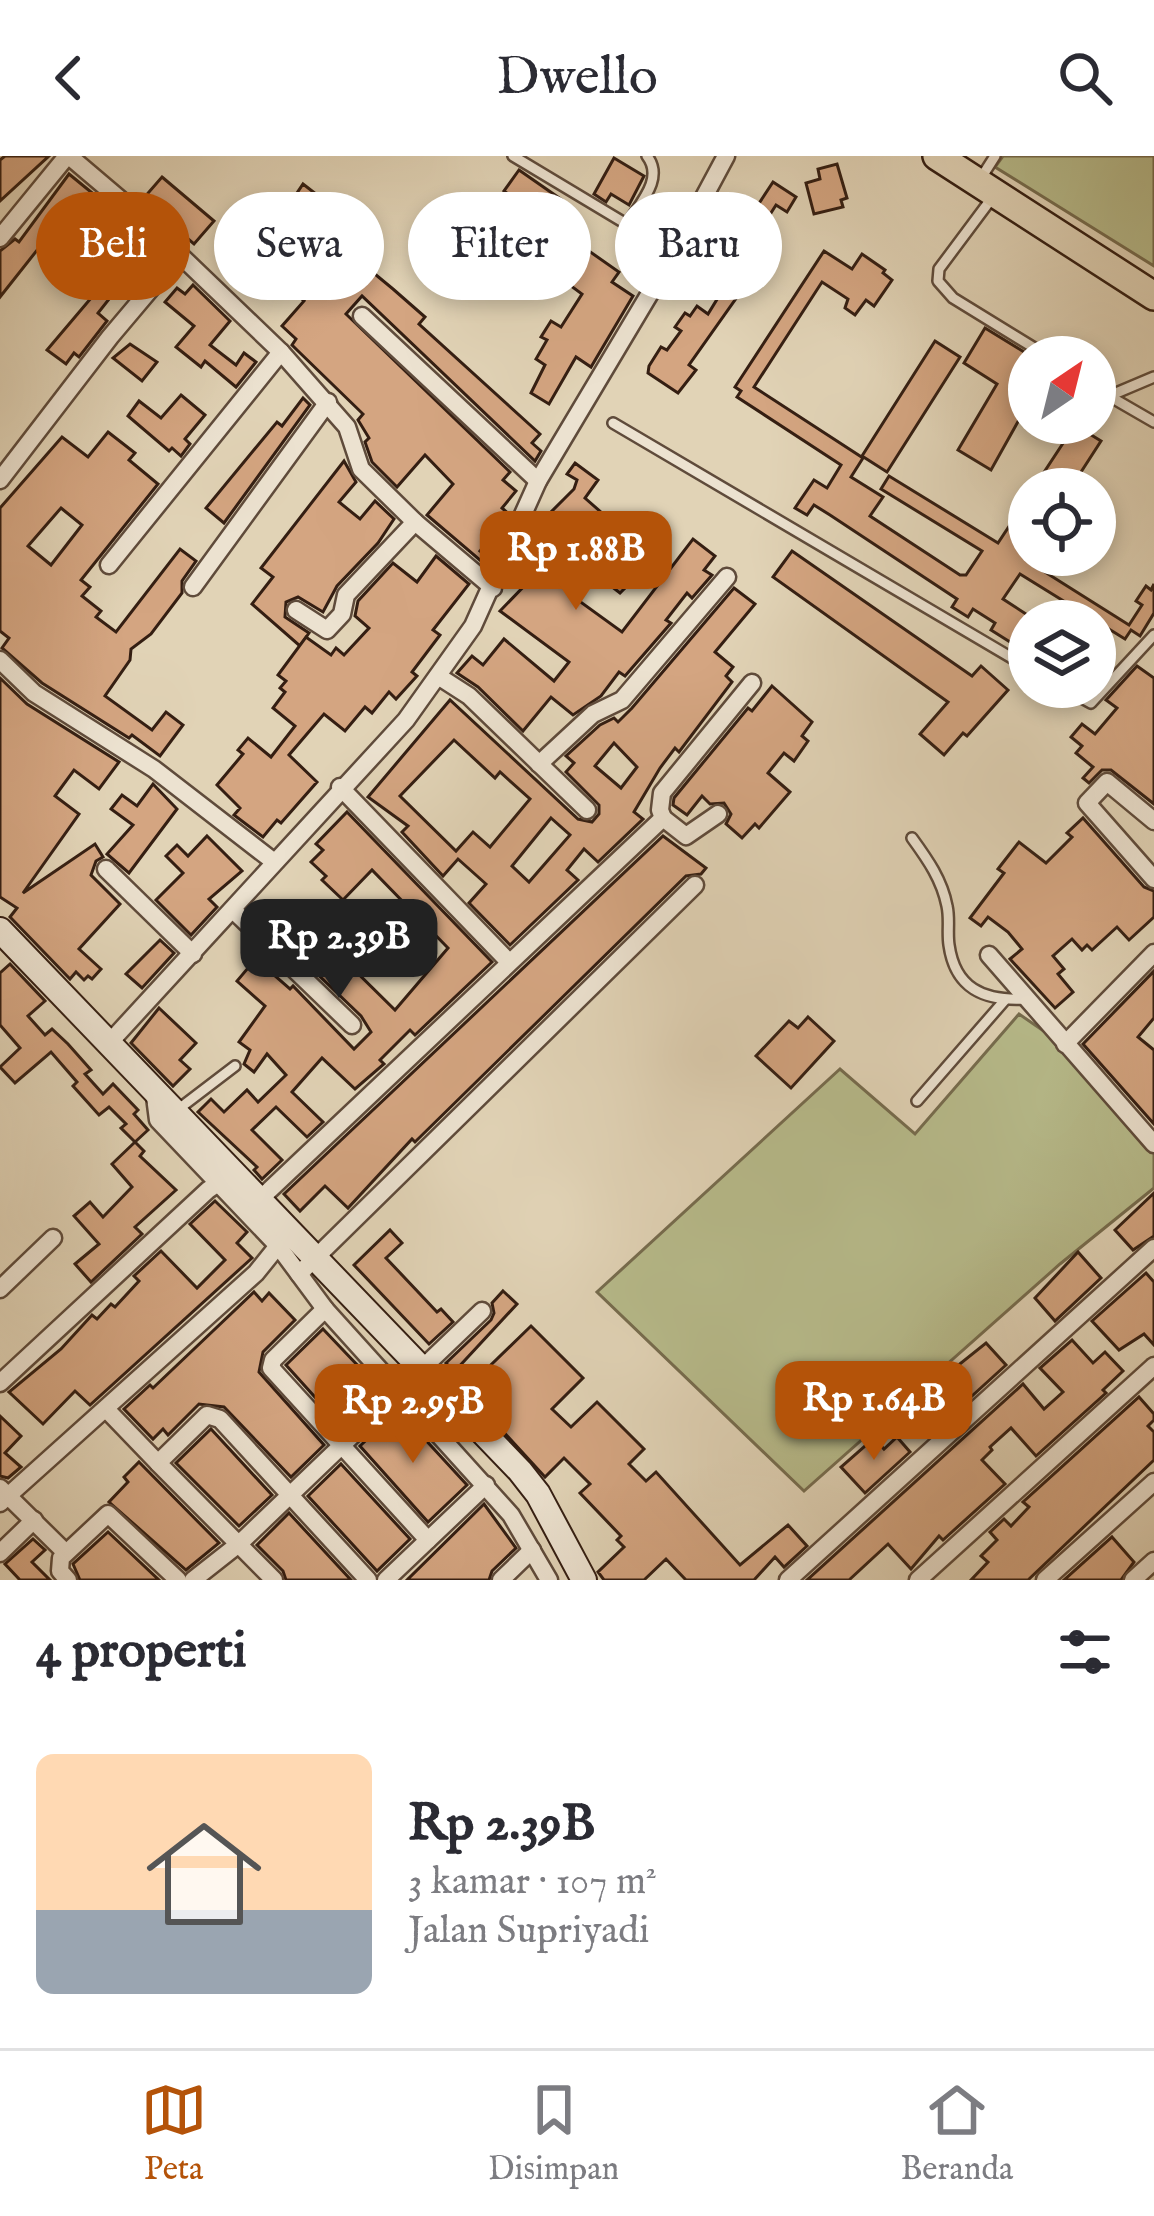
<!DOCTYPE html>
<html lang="id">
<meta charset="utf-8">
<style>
:root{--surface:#fff;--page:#f7f7f7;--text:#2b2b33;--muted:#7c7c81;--line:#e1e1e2;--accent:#b45309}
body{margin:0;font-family:"IM FELL English",serif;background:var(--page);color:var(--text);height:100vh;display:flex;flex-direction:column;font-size:45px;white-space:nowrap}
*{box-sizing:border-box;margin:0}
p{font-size:39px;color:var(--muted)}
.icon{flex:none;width:66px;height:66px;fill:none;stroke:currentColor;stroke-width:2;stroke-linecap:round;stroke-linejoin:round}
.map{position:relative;height:1424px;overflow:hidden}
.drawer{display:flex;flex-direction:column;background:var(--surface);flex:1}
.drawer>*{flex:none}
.hud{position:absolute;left:36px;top:36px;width:1083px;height:108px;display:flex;gap:24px}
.needle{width:78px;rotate:35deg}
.controls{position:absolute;left:1008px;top:180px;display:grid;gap:24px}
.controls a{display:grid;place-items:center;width:108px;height:108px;border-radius:50%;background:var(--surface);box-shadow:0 6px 18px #0003;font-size:60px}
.price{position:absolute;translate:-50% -102px;padding:0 27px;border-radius:24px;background:var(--accent);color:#fff;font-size:39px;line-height:78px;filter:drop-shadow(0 3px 6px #0008)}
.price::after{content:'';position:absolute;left:50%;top:72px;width:36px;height:27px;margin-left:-18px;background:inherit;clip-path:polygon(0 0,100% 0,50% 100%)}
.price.active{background:#222;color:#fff}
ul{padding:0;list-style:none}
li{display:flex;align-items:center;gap:36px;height:300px;padding:0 36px}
li span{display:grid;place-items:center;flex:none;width:336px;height:240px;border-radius:18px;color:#555}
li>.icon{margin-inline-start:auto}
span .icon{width:144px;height:144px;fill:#fffc;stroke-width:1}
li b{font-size:51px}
h2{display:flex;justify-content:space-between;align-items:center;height:144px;padding:0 36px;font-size:51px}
.tag{padding:0 42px;border-radius:54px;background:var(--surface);box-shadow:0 6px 18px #0003;font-size:42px;line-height:108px}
.tag.active{background:var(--accent);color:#fff}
header{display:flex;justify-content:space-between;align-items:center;height:156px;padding:0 36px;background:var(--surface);font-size:54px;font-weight:600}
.tab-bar{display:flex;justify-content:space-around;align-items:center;height:168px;border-top:3px solid var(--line);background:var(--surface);font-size:33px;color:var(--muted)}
.tab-bar a{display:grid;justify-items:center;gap:6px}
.tab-bar .active{color:var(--accent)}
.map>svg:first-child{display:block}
.green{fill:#b7bb8b;stroke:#766c4e;stroke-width:3}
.building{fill:#d4a581;stroke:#341e12;stroke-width:3;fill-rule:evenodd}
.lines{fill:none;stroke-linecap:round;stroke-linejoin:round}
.service-casing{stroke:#5f4b3b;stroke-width:14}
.minor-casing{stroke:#5f4b3b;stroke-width:21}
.secondary-casing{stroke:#341e12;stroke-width:28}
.primary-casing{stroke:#341e12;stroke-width:32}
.service{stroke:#ece2d0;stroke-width:9}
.minor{stroke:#ece2d0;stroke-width:16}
.secondary{stroke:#ece2d0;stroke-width:24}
.primary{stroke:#e1d3b6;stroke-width:27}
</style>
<header><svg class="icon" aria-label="back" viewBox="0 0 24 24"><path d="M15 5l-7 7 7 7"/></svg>Dwello<svg class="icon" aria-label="search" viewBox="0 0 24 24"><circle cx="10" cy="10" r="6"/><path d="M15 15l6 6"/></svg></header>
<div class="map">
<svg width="1154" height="1424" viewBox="0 0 1154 1424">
<rect width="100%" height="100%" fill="#e1d3b6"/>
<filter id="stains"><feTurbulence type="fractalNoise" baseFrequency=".00167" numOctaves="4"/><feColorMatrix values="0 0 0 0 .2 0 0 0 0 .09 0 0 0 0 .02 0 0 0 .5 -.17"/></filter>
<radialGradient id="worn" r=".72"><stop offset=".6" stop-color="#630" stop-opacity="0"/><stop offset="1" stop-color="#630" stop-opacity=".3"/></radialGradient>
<g class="green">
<path d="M1003,0H1154V110L995,11Z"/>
<path d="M1019,858L1064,889L1154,993V1032L1060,1108L804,1335L597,1136L840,913L915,978Z"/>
</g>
<g class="building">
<path d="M5,0H49L0,45V4Z"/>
<path d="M614,2L644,20L629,49L611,38L606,46L594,38Z"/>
<path d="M837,8L847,42L841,44L843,51L814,58L806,27L820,23L818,13Z"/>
<path d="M519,14L562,44L542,73L524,61L528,52L504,35Z"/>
<path d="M69,18L113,54L99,72L72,50L0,141V95L15,83L19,86Z"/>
<path d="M162,21L214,65L194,88L142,44Z"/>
<path d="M773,26L796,41L787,56L776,49L750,90L737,81Z"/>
<path d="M303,28L316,38L292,71L334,110L347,95L393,133L425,161L419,168L540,278L532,287L541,295L535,305L362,140L346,158L510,316L503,324L516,335L502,352L509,358L480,395L486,400L481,405L427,359L453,328L425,299L397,331L372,306L365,286L369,282L358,264L363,258L297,194L292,189L296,183L282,170L304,145L286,129L295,119L261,91Z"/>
<path d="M556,72L619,116L612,126L633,140L591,211L576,201L549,248L531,237L545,209L536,203L547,184L541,181L551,165L561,171L582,138L539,106L544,98L540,95Z"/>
<path d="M116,73L147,97L149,94L160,102L135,132L124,124L98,157L107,165L79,201L74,197L66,208L47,194L114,115L94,100Z"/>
<path d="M824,95L852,113L862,98L885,114L883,117L892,124L874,150L866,144L855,159L845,152L848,143L822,126L754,231L863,302L851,321L883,341L870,360L960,419H966L982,395L881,333L889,320L998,387L1029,340V406L1129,469L1142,449L1136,445L1146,430L1151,434L1154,428V457L1140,480L1131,474L1125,483L1020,418L1003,443L1029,460V498L991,474L995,467L973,453L968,461L952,451L957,443L830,359L814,349L807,359L795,352L814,324L827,332L841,309L737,241L741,235L735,231Z"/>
<path d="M193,129L230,165L210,189L236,209L244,197L256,206L236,231L205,205L201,211L176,191L194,170L165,146L177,132L185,138Z"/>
<path d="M724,132L737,141L689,209L696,214L678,237L648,217L649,210L661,191L667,194L681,175L675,171L685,157L690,160L697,150L708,158Z"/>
<path d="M985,172L1029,199V246L991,314L958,294L997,228L964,207Z"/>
<path d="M935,185L960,201L887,316L862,300Z"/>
<path d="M130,188L157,206L142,225L113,202Z"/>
<path d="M181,239L205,259L185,283L190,288L181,300L172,292L169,295L128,260L139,245L161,262Z"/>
<path d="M303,242L310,249L224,367L206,352L277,266L282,270Z"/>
<path d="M1075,269L1101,285L1070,333H1033Z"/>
<path d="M108,276L135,297L129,304L158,328L81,424L90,431L82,440L101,455L96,461L116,476L180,393L196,405L182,425V437L151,478L131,493L130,504L105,540L152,574L166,556L183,569L160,600L132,579L129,582L42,527L2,492L9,482L0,475V352L62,281L88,301ZM61,352L82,369L51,409L28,390Z"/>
<path d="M344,305L356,326L339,346L360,363L375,345L394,363L378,387L337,430L323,456L298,441L286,446L285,461L309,477L300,490L252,448L273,421L261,412Z"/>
<path d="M575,307L598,324L585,342L611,365L601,376L613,386L599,402L629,428L620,437L593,416L575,442L622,476L693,383L715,400L704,414L712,419L692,442L687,437L666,464L671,467L625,520L619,516L601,540L573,559L551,541L523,575L478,531L457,517L472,500L483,509L504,483L554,525L569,506L500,455L530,424L513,412L539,373L537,370L574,333L577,324L567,318Z"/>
<path d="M792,395L972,520L981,510L1008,534L967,580L963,577L944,599L920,578L948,546L773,421Z"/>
<path d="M436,400L469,428L433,474L440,479L412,516L417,520L396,543L389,536L372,557L365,551L345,575L324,558L289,599L317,626L281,667L277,664L263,681L234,659L240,652L217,629L243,598L238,594L248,582L271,601L295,570L273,552L285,536L280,532L286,525L278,519L306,481L331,499L336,492L344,499L369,472L355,460L358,445L393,407L417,426Z"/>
<path d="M734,432L755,448L715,496L733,511L726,520L732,526L679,596L675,592L660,612L634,656L643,663L598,706L584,693L567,714L578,724L510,789L469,747L486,728L458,703L443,720L402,676L408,670L368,641L450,544L578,663L592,666L599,658V649L566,616L574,607L566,600L600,569L614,562L618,566L632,552ZM454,584L495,622L500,616L530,643L490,691L473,676L456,695L400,640ZM614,587L637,611L621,632L595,610ZM551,662L570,679L529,726L512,710Z"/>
<path d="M1137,510L1154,522V648L1111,614H1102L1089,627L1083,622L1093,611L1076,597L1082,590L1071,581L1082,568L1095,578L1117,552L1106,544Z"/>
<path d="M0,522L27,548L119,606L99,633L74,614L55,640L79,658L23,737L95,688L103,701L96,705L91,719L120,748L79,793L101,813L92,823L88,820L84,824L76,816L70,823L10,761L17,752L0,741Z"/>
<path d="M772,530L812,566L802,580L808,585L794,605L784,597L768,617L790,636L759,672L755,668L742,682L726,668L731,658L724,647L710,648L702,640L687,659L673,649L674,642L748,552L752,555Z"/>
<path d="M153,628L177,653L129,717L107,698L133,669L111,653L122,639L137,650Z"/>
<path d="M347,656L492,806L415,879L410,874L380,904L384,908L355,933L322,902L292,936L323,966L307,981L276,951L252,974L282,1004L262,1023L254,1014L257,1011L198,956L211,943L224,956L247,934L258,946L286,919L267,898L254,916L244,908L250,894L239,886L265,850L237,825L259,799L270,810L267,813L290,833L293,830L354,893L371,876L361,860L310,811L330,790L395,854L448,792L372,714L343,744L322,724L326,720L311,706L323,694L316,688Z"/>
<path d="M1083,662L1144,731L1154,735V761L1129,784L1117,771L1092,794L1087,789L1082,794L1072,783L1053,800L1064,813L1058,818L1073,836L1055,852L1010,803L1022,793L1008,776L988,761L981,770L970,762L1004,717L998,713L1019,686L1046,707L1072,681L1067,677Z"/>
<path d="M207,680L242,715L209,743L217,751L191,779L156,744L183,717L166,700L177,689L188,700Z"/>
<path d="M663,680L706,712L701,718L686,720L415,986L412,983L348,1052L325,1030L300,1055L284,1038Z"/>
<path d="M160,784L174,797L142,832L126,818Z"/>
<path d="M10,808L45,845L28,860L45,879L52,873L68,888L91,914L85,918L103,938L113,928L138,954L134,958L148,974L135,986L121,972L126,968L109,951L99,959L73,930L77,926L51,896L15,927L0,911L20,892L0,869V817Z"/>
<path d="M1154,815V862L1138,881L1154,894V968L1083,888Z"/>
<path d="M159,852L196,887L180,904L190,913L173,930L131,887Z"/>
<path d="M808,861L834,885L791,932L756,900L789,865L798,872Z"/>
<path d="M135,986L144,995L140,1000L176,1034L135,1071L142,1078L91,1126L75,1108L99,1088L74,1060L90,1046L103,1061L132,1031L112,1008Z"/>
<path d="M1154,1037V1080L1133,1094L1115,1074Z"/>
<path d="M215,1045L247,1076L237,1087L252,1102L90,1249L75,1235L43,1268L9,1236L61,1193L92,1159L97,1163L111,1148L115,1151L139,1125L134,1120L161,1095L197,1132L225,1104L190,1068Z"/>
<path d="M390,1074L402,1087L386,1102L437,1156L441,1153L453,1166L429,1188L354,1109Z"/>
<path d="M1078,1096L1101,1122L1055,1165L1035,1142Z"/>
<path d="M1146,1117L1154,1126V1189L1144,1178L1119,1194L1092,1165Z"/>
<path d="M503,1135L517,1148L454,1216L446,1207L491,1164L494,1157L492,1147Z"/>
<path d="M254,1136L262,1145L269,1137L295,1164L263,1196L259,1216L324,1289L291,1321L224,1251L199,1248L168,1279L163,1273L153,1283L124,1253L150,1229L153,1232Z"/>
<path d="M531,1170L583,1222L552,1253L571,1271L597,1246L644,1293L629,1308L646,1325L656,1316L740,1409L788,1369L807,1390L784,1411L775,1401L754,1424H686L666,1403L644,1424H604L598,1416L624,1391L617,1384L621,1380L580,1337L590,1328L564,1302L545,1321L465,1234Z"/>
<path d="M323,1173L381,1234L342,1271L286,1209Z"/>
<path d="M1072,1184L1093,1207L1105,1196L1123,1215L1103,1234L1106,1237L1036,1300L1011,1272L990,1291L992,1294L982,1304L1005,1328L943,1384L939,1380L911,1413L888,1388L849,1424H807L1023,1228L1044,1253L1063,1236L1040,1212Z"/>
<path d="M986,1187L1006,1209L929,1279L906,1251Z"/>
<path d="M1139,1241L1154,1258V1264L1148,1270L1154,1276V1304L1028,1424H971L988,1406L981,1400L997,1384L990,1376L1004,1363L1011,1370L1029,1351L1023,1346Z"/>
<path d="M398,1254L467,1329L428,1366L360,1290Z"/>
<path d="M0,1260L21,1280L5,1297L21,1311L8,1322L0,1320Z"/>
<path d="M211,1273L272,1339L239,1370L176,1307Z"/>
<path d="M897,1281L910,1296L865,1337L841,1311L874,1282L884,1293Z"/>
<path d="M139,1306L219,1387L186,1414L109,1346L128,1326L124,1321Z"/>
<path d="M341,1308L410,1383L377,1415L308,1340Z"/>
<path d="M484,1348L516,1392L492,1415L489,1424H407Z"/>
<path d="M289,1357L351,1424H286L283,1415L257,1389Z"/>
<path d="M108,1376L159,1424H80L73,1408Z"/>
<path d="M1112,1381L1134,1406L1121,1424H1064Z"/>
<path d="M33,1383L45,1394L32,1406L50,1424H20L5,1408Z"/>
</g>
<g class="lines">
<g class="service-casing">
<g id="service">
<path d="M513,0L673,96"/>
<path d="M981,22L995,0"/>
<path d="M992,42L939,113L938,125L953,142L1049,201"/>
<path d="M626,70C639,48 665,23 647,0"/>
<path d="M1095,230L1109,240L1154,221"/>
<path d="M1109,240L1154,266"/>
<path d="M613,267L1029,512"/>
<path d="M1062,531L1091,547L1154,479"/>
<path d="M912,682C928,704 942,724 947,750C950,763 947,776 949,789C955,832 983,845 1024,843"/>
<path d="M917,945L1005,844"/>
<path d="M176,955L235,910"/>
</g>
</g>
<g class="minor-casing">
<g id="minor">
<path d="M69,0L135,56L281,196L347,271L361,313L415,366L493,432"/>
<path d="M0,82L67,0"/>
<path d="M362,160L538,325"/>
<path d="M0,324L110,181L180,98"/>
<path d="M109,409L281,196"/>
<path d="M193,431L328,246"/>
<path d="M296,454L327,474L342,458L346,439L415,366"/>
<path d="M0,504L34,537L154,613L273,705"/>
<path d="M438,520L469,540L587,654"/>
<path d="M539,608L593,558L622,544L727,421"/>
<path d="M340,631L509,806"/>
<path d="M663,662L660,654L662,637L752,527"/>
<path d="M1154,665L1107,626L1087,647L1154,723"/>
<path d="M106,713L193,798"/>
<path d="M233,754L352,869"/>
<path d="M989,799L1154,988"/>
<path d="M110,886L406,564L473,470L538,325L674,97L726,0"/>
<path d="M1065,888L1154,797"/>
<path d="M154,933L158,964L279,1091L325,1153"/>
<path d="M259,1044L663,662L686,680L718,658"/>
<path d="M299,1118L695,729"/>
<path d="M0,1133L53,1082"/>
<path d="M0,1227L208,1034L234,1016"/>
<path d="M107,1254L158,1307"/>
<path d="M0,1332L65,1396"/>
<path d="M0,1347L256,1117L289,1076"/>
<path d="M428,1384L271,1212L273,1204L325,1153L511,1359L549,1424"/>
<path d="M0,1397L34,1364"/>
<path d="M68,1424L60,1415L61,1402L108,1358L178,1424"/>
<path d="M193,1424L240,1387L482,1155"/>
<path d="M274,1424L158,1307L207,1259L220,1263L368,1424"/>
<path d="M386,1424L486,1329"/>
<path d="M501,1424L532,1394"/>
<path d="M788,1424L1154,1092"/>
<path d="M918,1424L1154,1210"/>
<path d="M1045,1424L1154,1326"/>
<path d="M1133,1424L1154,1405"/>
</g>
</g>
<g class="secondary-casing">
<path id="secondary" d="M0,774L520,1315L538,1338L584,1424"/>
</g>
<g class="primary-casing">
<path id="primary" d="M937,0L1154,140"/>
</g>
<use href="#service" class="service"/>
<use href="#minor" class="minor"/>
<use href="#secondary" class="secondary"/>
<use href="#primary" class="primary"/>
</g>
<rect width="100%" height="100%" filter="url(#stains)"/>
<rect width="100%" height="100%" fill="url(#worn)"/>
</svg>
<div class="controls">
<a><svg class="needle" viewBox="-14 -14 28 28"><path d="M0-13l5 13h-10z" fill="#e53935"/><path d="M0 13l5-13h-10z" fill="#7c7c81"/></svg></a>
<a><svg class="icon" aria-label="locate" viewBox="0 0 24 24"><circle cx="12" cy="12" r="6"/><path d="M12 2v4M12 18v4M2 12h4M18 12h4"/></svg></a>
<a><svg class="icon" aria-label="layers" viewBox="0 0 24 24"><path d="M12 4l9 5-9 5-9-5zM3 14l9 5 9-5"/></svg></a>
</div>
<b class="price" style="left:576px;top:457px">Rp 1.88B</b>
<b class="price active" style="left:339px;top:845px">Rp 2.39B</b>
<b class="price" style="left:874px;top:1307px">Rp 1.64B</b>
<b class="price" style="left:413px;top:1310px">Rp 2.95B</b>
<div class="hud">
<a class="tag active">Beli</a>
<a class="tag">Sewa</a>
<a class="tag">Filter</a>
<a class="tag">Baru</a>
</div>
</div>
<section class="drawer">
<h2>4 properti<svg class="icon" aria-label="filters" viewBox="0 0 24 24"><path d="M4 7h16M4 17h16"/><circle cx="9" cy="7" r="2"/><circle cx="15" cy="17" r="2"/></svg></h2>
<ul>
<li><span style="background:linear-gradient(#ffd9b3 65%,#9aa5b1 0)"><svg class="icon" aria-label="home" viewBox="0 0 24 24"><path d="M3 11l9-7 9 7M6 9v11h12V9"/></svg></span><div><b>Rp 2.39B</b><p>3 kamar · 107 m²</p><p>Jalan Supriyadi</p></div></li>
</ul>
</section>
<nav class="tab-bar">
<a class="active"><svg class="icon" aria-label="map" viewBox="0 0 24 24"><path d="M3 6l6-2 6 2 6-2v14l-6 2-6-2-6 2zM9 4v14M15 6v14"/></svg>Peta</a>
<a><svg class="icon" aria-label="saved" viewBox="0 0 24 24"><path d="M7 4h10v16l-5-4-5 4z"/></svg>Disimpan</a>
<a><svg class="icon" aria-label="home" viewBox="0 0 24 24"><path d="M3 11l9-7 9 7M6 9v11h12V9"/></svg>Beranda</a>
</nav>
